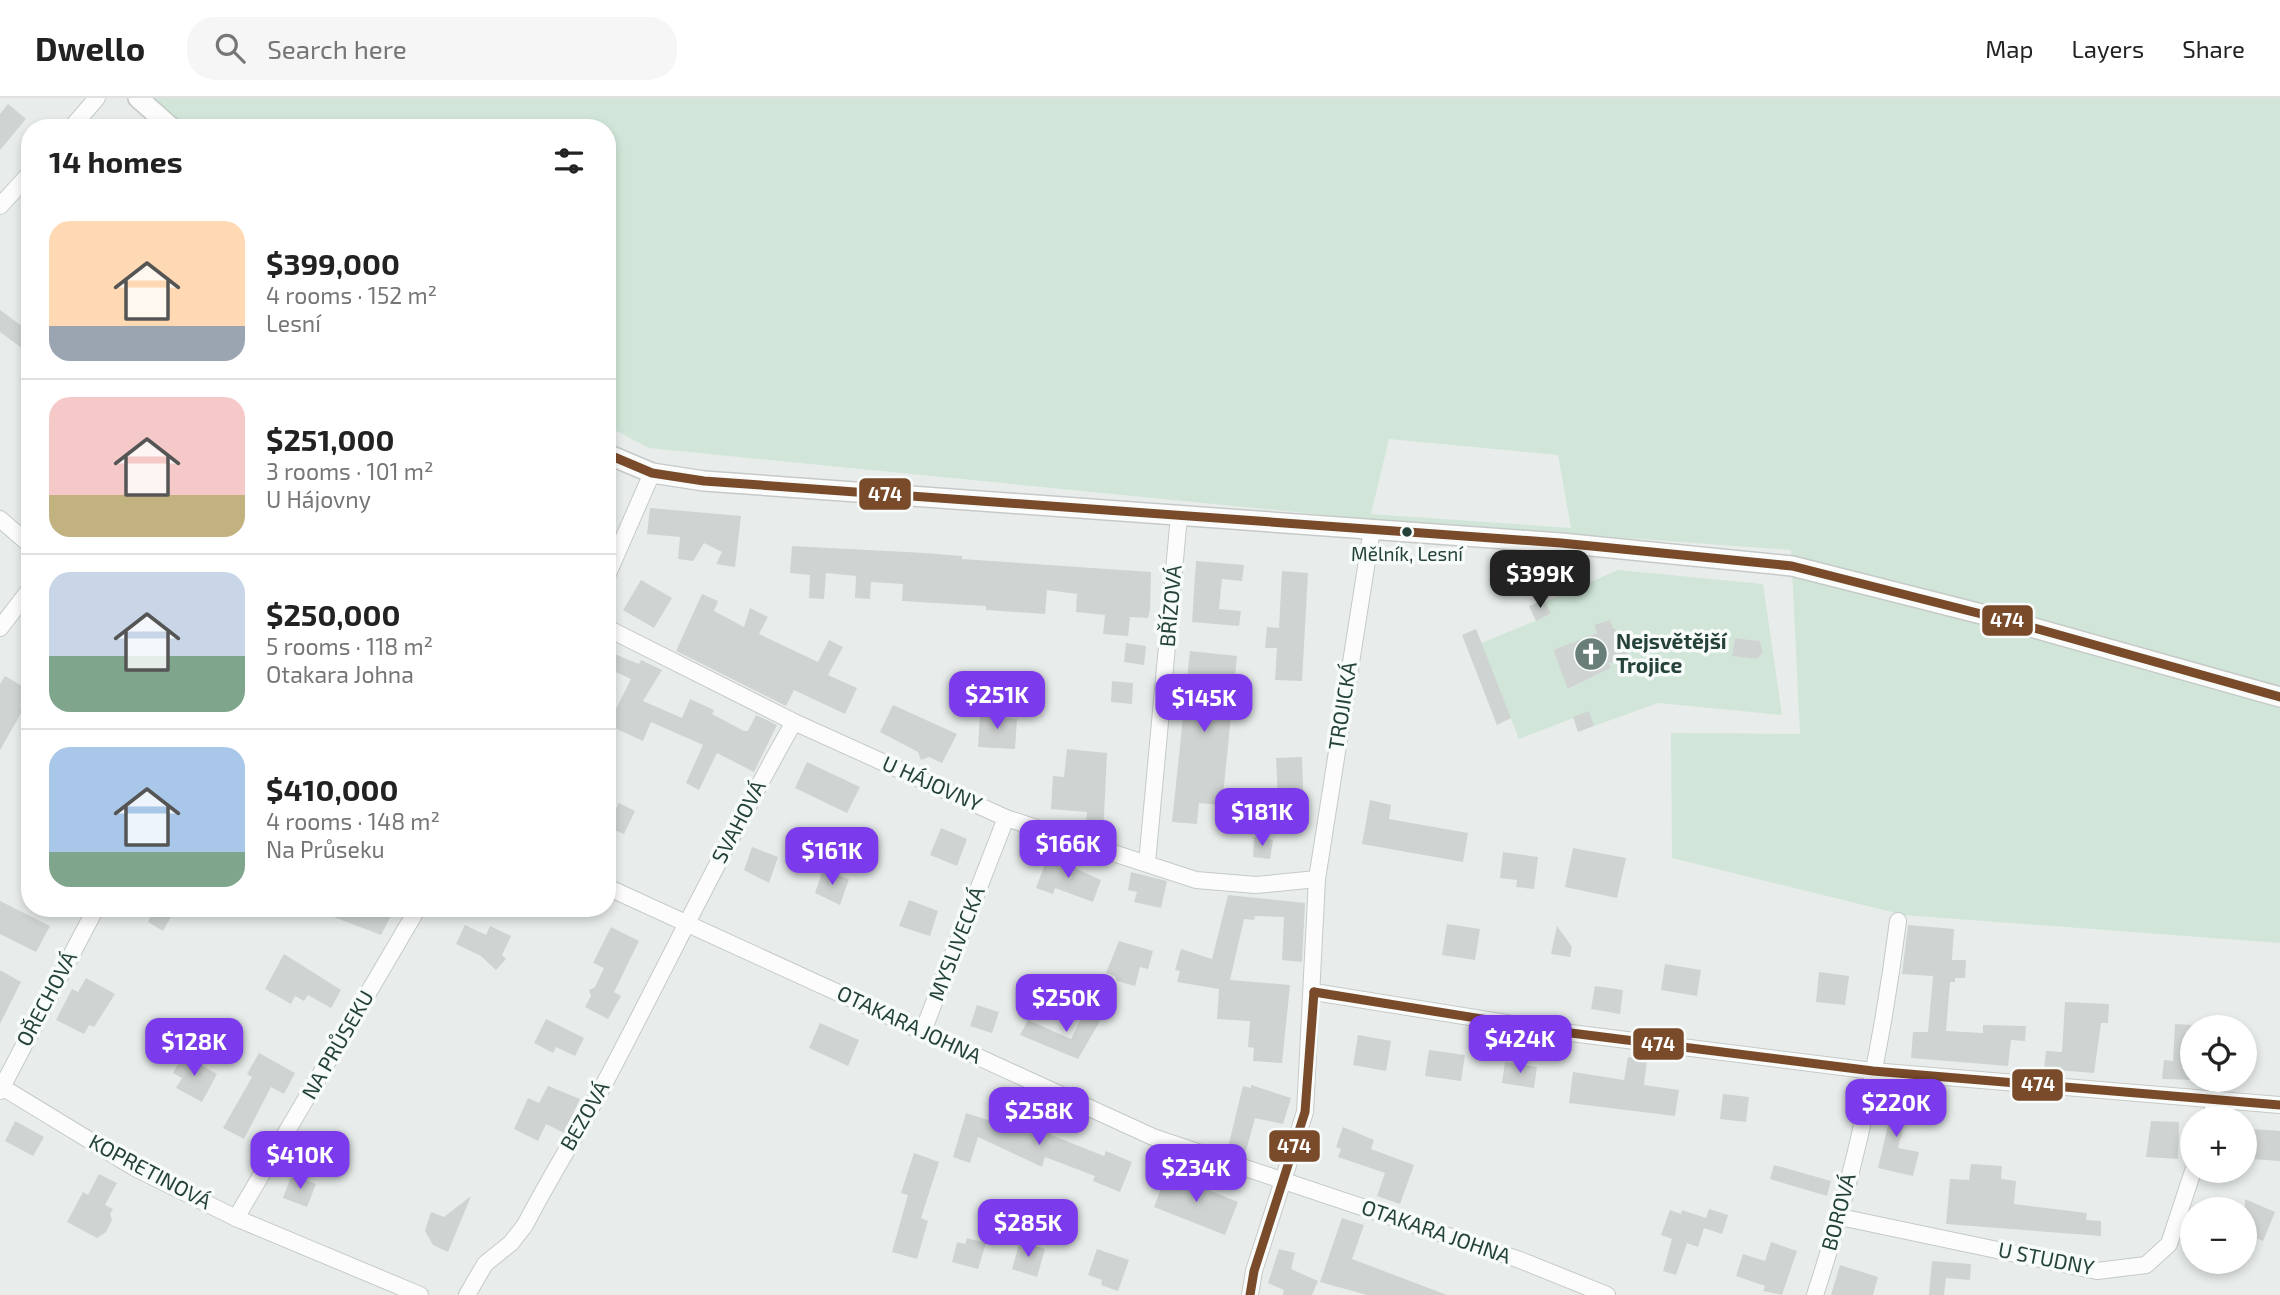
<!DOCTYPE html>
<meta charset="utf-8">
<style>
:root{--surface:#fff;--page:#f6f6f6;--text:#222;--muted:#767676;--line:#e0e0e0;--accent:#7c3aed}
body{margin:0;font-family:"Exo 2",sans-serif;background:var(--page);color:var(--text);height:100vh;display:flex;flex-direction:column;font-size:26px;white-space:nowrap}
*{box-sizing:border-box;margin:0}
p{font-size:23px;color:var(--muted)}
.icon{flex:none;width:38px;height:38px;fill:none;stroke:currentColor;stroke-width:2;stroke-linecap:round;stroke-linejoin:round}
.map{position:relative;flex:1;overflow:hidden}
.sheet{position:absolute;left:21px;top:21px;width:595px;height:798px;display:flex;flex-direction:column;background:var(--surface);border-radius:28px;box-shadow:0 4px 10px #0003}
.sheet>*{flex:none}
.controls{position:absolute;left:2180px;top:917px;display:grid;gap:14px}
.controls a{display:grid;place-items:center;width:77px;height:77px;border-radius:50%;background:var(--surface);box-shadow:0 4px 10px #0003;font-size:35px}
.price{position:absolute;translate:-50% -60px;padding:0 16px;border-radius:14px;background:var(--accent);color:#fff;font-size:23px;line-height:46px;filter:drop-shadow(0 2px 4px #0008)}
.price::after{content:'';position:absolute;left:50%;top:42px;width:21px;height:16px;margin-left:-10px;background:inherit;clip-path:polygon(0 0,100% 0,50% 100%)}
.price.selected{background:#222;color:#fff}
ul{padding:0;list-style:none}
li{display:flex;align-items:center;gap:21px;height:175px;padding:0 28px}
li+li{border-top:2px solid var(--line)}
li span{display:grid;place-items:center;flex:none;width:196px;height:140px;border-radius:21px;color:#555}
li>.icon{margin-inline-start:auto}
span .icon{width:84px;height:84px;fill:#fffc;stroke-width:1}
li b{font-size:30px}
h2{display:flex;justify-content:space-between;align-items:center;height:84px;padding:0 28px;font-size:30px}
header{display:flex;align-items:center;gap:42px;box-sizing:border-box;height:98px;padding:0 35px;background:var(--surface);border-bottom:2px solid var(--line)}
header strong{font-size:33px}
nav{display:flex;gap:38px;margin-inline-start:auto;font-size:24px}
.search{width:490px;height:63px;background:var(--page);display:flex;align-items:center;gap:18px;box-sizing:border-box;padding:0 24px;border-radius:28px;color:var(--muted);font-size:26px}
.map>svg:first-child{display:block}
.green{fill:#d1e6d8;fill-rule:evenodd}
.building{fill:#cfd4d2}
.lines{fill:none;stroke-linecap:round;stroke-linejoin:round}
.minor-casing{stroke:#c5cac8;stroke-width:18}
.tertiary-casing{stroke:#c5cac8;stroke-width:22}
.minor{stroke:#fcfcfc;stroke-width:16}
.tertiary{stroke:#fcfcfc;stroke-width:19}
.bus-1-casing{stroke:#f7fbf9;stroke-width:14}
.bus-1{stroke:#7a4b2a;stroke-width:9}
.bus-dot{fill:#24423a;stroke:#f7fbf9;stroke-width:2.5}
.labels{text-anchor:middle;stroke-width:7;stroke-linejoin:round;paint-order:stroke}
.bus-label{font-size:19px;fill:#24423a;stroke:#f7fbf9}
.street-label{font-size:21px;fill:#24423a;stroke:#f7fbf9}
.poi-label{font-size:21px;font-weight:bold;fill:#24423a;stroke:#f7fbf9;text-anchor:start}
.line-badge{stroke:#f7fbf9;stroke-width:2.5}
.badge-label{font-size:19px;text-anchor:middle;font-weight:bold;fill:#fff}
</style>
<header>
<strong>Dwello</strong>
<div class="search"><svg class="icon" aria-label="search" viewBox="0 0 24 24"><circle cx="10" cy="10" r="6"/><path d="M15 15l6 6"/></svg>Search here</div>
<nav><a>Map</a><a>Layers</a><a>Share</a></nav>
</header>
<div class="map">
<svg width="2280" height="1197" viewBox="0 0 2280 1197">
<rect width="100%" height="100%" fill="#e8edeb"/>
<g class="green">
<path d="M143,0H2280V845L1904,817L1672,760L1671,635L1800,636L1791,452L1355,420L649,350L607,328V30H177ZM1389,341L1558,357L1571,430L1371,416Z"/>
<path d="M1618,472L1763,486L1782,617L1658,605L1594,628L1589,614L1519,641L1481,545L1550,517L1545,504ZM1620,534L1627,539L1631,548L1626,559L1609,565L1611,570L1569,591L1553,553L1597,535ZM1735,540L1760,543L1763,555L1757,561L1733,558Z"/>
</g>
<g class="building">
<path d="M8,6L26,21L0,52V16Z"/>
<path d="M0,212L30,234V256L0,234Z"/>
<path d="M650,410L741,418L735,469L716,466L722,454L704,445L693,463L678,461L680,439L647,436Z"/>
<path d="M792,448L925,455L962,458V461L1151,474L1150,512L1148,520L1130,519L1128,538L1103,536L1105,517L1076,514L1077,496L1047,492L1045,516L1001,513L986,512V508L902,503L903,486L871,484L870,501L855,500L856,478L826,475L824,501L809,500L810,477L790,475Z"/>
<path d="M1196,463L1244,467L1242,483L1222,481L1219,511L1241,513L1239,528L1192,524Z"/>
<path d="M1282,473L1308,475L1302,583L1275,582L1277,550H1265L1267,529L1279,530Z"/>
<path d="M641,482L672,500L654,530L623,512Z"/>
<path d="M702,496L718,503L714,513L744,529L750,510L768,519L759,536L818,564L829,542L843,549L828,577L857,590L845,616L794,592L786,608L676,553Z"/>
<path d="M1544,502L1551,516L1536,523L1529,508Z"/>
<path d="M1610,522L1613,530L1627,539L1631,548L1626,559L1609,565L1611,570L1568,591L1553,552L1597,535L1594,527Z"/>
<path d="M1476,531L1511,620L1497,627L1462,537Z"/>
<path d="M1735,540L1760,543L1763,555L1757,561L1732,558Z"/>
<path d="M1126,545L1146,548L1144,567L1124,564Z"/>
<path d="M607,553L639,566L641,562L662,572L643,603L682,620L690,601L714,612L712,616L744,633H748L756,617L777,627L754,674L717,655L699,692L686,685L703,647L651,624L643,643L608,627L631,581L607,570Z"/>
<path d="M1190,553L1237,558L1222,707L1199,705L1197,726L1172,724Z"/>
<path d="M5,578L29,592L20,608L24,610L0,652V586Z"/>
<path d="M1112,583L1133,585L1132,606L1111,604Z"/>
<path d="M893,607L957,636L942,665L929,659L921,662L918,654L880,634Z"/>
<path d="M1589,613L1594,628L1578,634L1573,619Z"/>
<path d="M980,614L1001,615V619L1017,621L1015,651L978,649Z"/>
<path d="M1067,651L1107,655L1103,739L1085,735L1087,714L1051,711L1053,678L1064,679Z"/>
<path d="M1302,659L1304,719L1279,721L1276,660Z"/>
<path d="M807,664L860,689L847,715L795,690Z"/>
<path d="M1370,702L1391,707L1389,721L1468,735L1463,764L1362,746Z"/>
<path d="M619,705L635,713L624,736L607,729Z"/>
<path d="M941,730L967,741L957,768L930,757Z"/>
<path d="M1254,739L1273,742L1270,761L1253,759Z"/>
<path d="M752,749L778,759L769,785L744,772Z"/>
<path d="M1573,750L1626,760L1617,800L1565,789Z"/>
<path d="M1503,754L1538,759L1534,791L1516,789L1517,782L1500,780Z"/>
<path d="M1048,758L1101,782L1093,804L1055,790L1053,796L1036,790Z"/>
<path d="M823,772L849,781L840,807L815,795Z"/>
<path d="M1131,774L1167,783L1161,810L1134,804L1137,794L1128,792Z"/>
<path d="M1228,797L1305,805L1302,864L1282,862L1284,819L1255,818L1254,822L1244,821L1230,882L1290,887L1282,965L1253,963L1254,950L1248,949L1250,923L1217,921L1219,891L1177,884L1180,873L1175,872L1181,851L1212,861Z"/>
<path d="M909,802L938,813L930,838L899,828Z"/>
<path d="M0,803L50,828L36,854L0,836Z"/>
<path d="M155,810H176L163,833L148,824Z"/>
<path d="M310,810H395L381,837Z"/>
<path d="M1447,826L1480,831L1475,862L1442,857Z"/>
<path d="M465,827L486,837L490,828L511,838L502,857L506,861L496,872L481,858L456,846Z"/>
<path d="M1908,827L1954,831L1952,862H1966L1965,880H1955V884H1950L1946,933L1983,935V927L2026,928L2025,943L2011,942L2008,968L1911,960L1913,934H1928L1933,878L1902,876Z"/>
<path d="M1557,828L1572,849L1570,859L1551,856Z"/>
<path d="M611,829L639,843L614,894L621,898L608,921L585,909L591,898L589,892L595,889L604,870L593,865Z"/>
<path d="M1119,843L1153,853L1148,871L1140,869L1135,888L1117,883L1115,878L1106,875Z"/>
<path d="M284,856L341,892L331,910L308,897L304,903L295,898L291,906L265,891Z"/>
<path d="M1665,866L1701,872L1697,898L1661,892Z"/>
<path d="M0,872L21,884L0,926Z"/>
<path d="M1819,874L1849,878L1845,907L1816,904Z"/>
<path d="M86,880L115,896L94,929L89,927L84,936L56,922L72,891L78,894Z"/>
<path d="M1595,888L1623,892L1620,916L1591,911Z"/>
<path d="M2065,904L2109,906L2108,925H2101L2094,975L2044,971L2046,953L2062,954Z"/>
<path d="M977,907L999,914L992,935L970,928Z"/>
<path d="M1088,907L1104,916L1078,961L1020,937L1028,922L1071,941Z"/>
<path d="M546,921L584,940L575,958L556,949L553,955L534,945Z"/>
<path d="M820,925L859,942L848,968L809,950Z"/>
<path d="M2175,926L2193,927V982L2162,981L2164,962L2173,963Z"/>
<path d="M1358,937L1391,943L1386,973L1353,967Z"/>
<path d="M1429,952L1465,957L1461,983L1425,978Z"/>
<path d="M259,955L295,975L284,996L271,989L244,1041L223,1030L252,979L247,976Z"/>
<path d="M183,957L217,976L202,1004L176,990L182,980L173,975Z"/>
<path d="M1628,959L1647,962L1644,987L1679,992L1675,1018L1569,1005L1573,974L1624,982Z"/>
<path d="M1505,964L1537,969L1534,990L1502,985Z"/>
<path d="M1251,987L1291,1000L1283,1026L1255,1020L1246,1053L1228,1049L1243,988L1251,990Z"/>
<path d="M548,988L580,1001L564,1035L546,1026L538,1043L514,1031L528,1000L539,1005Z"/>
<path d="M1886,995L1909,1005L1898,1050L1919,1054L1913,1078L1878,1070L1889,1023L1880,1020Z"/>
<path d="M1723,996L1749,999L1746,1024L1720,1021Z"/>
<path d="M997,1008L1051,1034V1037L1104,1058L1106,1053L1132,1064L1120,1094L1093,1083L1095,1078L1045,1059L1042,1069L978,1039L970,1065L953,1059L966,1015L991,1023Z"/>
<path d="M15,1023L44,1039L33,1058L5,1043Z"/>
<path d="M2151,1023L2179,1024L2178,1061L2146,1059Z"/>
<path d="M1343,1029L1374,1042L1371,1051L1414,1067L1400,1106L1377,1098L1385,1075L1338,1059L1341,1051L1336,1049Z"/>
<path d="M2253,1031L2280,1033V1063L2251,1061Z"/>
<path d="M914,1055L939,1064L921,1120L928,1123L917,1161L892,1154L908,1097L901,1095Z"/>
<path d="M1971,1066L2002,1068L2001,1081L2016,1083L2014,1106L2087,1115L2086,1122L2101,1123V1138L1946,1126L1950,1081L1969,1082Z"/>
<path d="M1774,1067L1831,1083L1827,1098L1770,1081Z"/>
<path d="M1167,1075L1238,1104L1225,1137L1154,1109Z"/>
<path d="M99,1076L117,1085L105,1107L113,1111L110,1116L112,1122L106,1134L97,1140L67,1124L83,1094L88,1097Z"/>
<path d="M296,1078L316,1086L307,1109L283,1100L290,1081Z"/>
<path d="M471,1098L448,1154L433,1147L425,1133L431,1114L444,1119Z"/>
<path d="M2245,1101L2275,1114L2263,1143L2245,1136Z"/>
<path d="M1709,1111L1728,1117L1722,1136L1704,1130L1698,1149L1687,1145L1676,1177L1663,1173L1672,1141L1661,1137L1670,1112L1681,1116L1682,1112L1706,1120Z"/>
<path d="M1342,1120L1364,1127L1352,1161L1447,1197H1367L1320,1184Z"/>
<path d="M967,1140L986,1145L978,1171L952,1164L957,1144L965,1146Z"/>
<path d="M1020,1143L1045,1151L1037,1179L1012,1171Z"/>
<path d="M1771,1144L1797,1153L1782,1197L1763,1193L1765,1188L1736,1178L1743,1156L1765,1163Z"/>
<path d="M1097,1151L1129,1162L1118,1193L1101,1187L1102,1182L1088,1177Z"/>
<path d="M1279,1151L1295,1155L1291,1171L1318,1183L1312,1197H1283L1284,1192L1268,1185Z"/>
<path d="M1932,1163L1971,1166L1970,1182L1946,1180L1944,1197H1929Z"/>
<path d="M1840,1167L1878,1179L1873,1197H1831Z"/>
</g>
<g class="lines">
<g class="minor-casing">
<g id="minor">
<path d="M71,30L97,0"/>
<path d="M0,108L30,75"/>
<path d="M0,421L30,447"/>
<path d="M607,478L652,375"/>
<path d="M0,530L30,491"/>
<path d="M607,530L794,624L1006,720L1196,782L1256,787L1317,781"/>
<path d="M1147,765L1179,418"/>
<path d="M607,789L1153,1039L1520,1162L1607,1197"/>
<path d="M1314,894L1563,934L1873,973L2280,1007"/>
<path d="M923,933L1006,720"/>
<path d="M2,989L135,1070L236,1120L420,1197"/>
<path d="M0,993L96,810"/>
<path d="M2210,1020L2216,1002"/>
<path d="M1840,1119L2097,1173L2146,1167L2169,1146L2193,1073"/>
<path d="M236,1120L418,810"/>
<path d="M467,1197L485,1166L511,1145L525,1127C552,1075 584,1025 611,973C672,857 729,738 794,624"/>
<path d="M1250,1197L1254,1173L1305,1014L1317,781L1372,431"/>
<path d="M1815,1197C1855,1076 1882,949 1898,823"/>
</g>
</g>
<g class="tertiary-casing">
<g id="tertiary">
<path d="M138,0L172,30"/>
<path d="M607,356L652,375L704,383L1561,445L1792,468L2013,524L2280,599"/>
</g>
</g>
<use href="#minor" class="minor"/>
<use href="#tertiary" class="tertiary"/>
<g class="bus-1-casing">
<g id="bus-1">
<path d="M607,356L652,375L704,383L1561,445L1792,468L2013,524L2280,599"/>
<path d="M1314,894L1563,934L1873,973L2280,1007"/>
<path d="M1250,1197L1254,1173L1305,1014L1314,894"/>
</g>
</g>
<use href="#bus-1" class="bus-1"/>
</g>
<defs>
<g id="church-disc" transform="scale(1.75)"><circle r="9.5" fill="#697e78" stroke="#f7fbf9"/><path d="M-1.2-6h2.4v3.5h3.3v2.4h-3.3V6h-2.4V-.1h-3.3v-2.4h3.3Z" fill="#fff"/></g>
</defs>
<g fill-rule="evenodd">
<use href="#church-disc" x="1591" y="556"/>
</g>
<circle class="bus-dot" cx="1407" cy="434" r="6"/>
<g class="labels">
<g class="bus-label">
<text x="1407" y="463">Mělník, Lesní</text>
</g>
<g class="street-label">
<text transform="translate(1171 508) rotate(-85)" y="7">BŘÍZOVÁ</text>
<text transform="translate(1343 608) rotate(-81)" y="7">TROJICKÁ</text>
<text transform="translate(932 686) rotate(24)" y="7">U HÁJOVNY</text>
<text transform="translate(739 724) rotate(-62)" y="7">SVAHOVÁ</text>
<text transform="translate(957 846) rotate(-69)" y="7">MYSLIVECKÁ</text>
<text transform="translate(47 901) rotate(-62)" y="7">OŘECHOVÁ</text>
<text transform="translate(909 927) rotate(25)" y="7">OTAKARA JOHNA</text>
<text transform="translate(338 947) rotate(-60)" y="7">NA PRŮSEKU</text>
<text transform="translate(585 1018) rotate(-60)" y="7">BEZOVÁ</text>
<text transform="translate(150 1074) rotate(28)" y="7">KOPRETINOVÁ</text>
<text transform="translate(1839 1114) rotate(-75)" y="7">BOROVÁ</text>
<text transform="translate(1436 1134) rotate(19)" y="7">OTAKARA JOHNA</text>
<text transform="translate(2046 1161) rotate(11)" y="7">U STUDNY</text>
</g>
<g class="poi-label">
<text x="1616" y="551">Nejsvětější<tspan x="1616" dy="24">Trojice</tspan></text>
</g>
</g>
<g class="line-badge">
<rect x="858" y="379" width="54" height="34" rx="7" fill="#7a4b2a"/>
<rect x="1981" y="506" width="53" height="33" rx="7" fill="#7a4b2a"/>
<rect x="1632" y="929" width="53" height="34" rx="7" fill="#7a4b2a"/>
<rect x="2011" y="970" width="53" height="34" rx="7" fill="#7a4b2a"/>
<rect x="1268" y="1031" width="53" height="34" rx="7" fill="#7a4b2a"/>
</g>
<g class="badge-label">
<text x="885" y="403">474</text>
<text x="2007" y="529">474</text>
<text x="1658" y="953">474</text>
<text x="2038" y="993">474</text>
<text x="1294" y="1055">474</text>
</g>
</svg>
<div class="controls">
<a><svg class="icon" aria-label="locate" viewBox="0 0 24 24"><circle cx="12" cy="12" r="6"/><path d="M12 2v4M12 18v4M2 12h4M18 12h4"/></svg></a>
<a>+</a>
<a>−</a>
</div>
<b class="price selected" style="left:1540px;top:512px">$399K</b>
<b class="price" style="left:997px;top:633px">$251K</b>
<b class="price" style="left:1204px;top:636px">$145K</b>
<b class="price" style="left:1262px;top:750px">$181K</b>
<b class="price" style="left:1068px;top:782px">$166K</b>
<b class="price" style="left:832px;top:789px">$161K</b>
<b class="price" style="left:1066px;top:936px">$250K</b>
<b class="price" style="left:1520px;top:977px">$424K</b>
<b class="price" style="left:194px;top:980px">$128K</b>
<b class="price" style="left:1896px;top:1041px">$220K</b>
<b class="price" style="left:1039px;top:1049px">$258K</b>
<b class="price" style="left:300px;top:1093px">$410K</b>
<b class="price" style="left:1196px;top:1106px">$234K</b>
<b class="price" style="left:1028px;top:1161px">$285K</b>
<section class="sheet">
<h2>14 homes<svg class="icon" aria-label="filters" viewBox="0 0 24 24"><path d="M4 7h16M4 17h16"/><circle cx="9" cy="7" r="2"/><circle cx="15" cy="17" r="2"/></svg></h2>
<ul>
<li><span style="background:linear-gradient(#ffd9b3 75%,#9aa5b1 0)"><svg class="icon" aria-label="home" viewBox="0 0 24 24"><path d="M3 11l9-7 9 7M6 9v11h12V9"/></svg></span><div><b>$399,000</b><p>4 rooms · 152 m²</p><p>Lesní</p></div></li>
<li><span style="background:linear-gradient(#f6c9c9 70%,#c2b280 0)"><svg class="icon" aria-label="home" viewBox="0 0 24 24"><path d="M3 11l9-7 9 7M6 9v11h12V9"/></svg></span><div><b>$251,000</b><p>3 rooms · 101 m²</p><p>U Hájovny</p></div></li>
<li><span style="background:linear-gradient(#c9d6e8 60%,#7fa58c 0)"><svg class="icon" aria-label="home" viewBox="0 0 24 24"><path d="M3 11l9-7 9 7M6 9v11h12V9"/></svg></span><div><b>$250,000</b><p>5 rooms · 118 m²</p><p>Otakara Johna</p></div></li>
<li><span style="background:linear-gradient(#a9c7e8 75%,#7fa58c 0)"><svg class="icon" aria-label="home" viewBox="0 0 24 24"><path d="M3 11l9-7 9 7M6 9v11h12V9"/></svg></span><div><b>$410,000</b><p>4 rooms · 148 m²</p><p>Na Průseku</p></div></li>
</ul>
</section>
</div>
